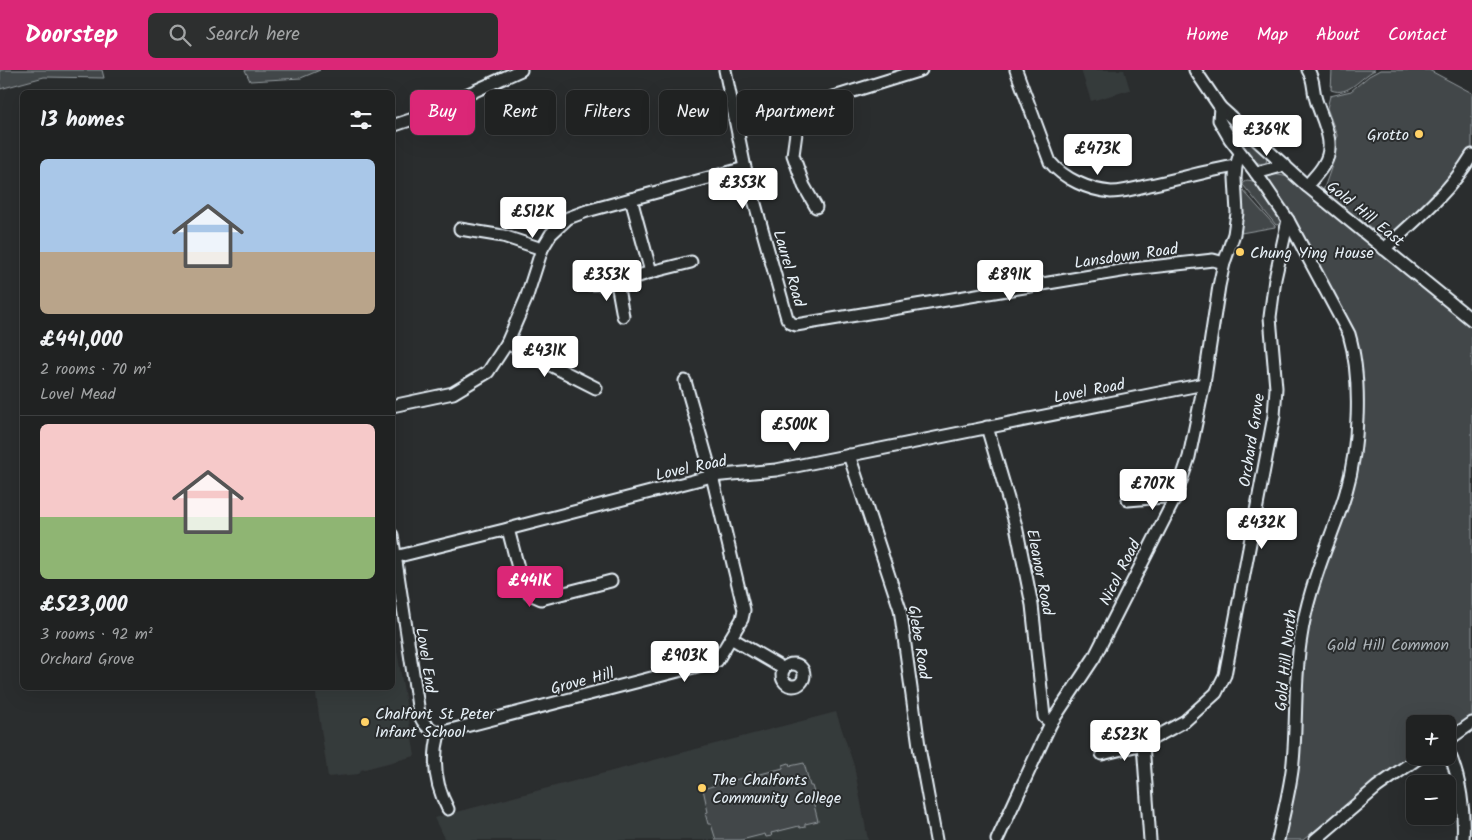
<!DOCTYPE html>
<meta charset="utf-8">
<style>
:root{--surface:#202222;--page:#2d2f2f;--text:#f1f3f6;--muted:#a2a4a5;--line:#3d3f40;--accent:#db2777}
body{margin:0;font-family:Kalam,sans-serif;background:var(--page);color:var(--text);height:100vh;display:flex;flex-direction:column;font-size:19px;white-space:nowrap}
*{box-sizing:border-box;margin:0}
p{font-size:16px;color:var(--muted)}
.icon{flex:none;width:28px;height:28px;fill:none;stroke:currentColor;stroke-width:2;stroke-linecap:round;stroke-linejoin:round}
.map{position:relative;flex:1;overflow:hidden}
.drawer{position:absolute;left:20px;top:20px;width:375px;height:600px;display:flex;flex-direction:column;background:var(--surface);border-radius:8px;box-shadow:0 5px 20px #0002,0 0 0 1px var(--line)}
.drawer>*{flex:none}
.hud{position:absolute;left:410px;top:20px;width:475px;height:45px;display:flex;gap:10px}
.fabs{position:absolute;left:1406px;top:645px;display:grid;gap:10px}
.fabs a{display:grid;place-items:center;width:50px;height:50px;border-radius:8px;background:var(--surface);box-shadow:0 5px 20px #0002,0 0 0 1px var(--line);font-size:25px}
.price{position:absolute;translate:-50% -42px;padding:0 11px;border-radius:5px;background:#fff;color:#222;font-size:16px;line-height:32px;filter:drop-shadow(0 1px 2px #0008)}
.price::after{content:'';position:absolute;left:50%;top:30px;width:15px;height:11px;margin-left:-8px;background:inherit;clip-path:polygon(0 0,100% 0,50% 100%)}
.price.current{background:var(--accent);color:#fff}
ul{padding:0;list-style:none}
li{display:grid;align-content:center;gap:10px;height:265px;padding:0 20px}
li+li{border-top:1px solid var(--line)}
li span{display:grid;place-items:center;height:155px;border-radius:8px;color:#555}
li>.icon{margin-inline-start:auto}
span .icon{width:90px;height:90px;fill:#fffc;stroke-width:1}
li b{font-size:21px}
h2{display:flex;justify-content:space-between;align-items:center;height:60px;padding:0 20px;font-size:21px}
.tag{padding:0 18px;border-radius:8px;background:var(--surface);box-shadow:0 5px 20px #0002,0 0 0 1px var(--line);font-size:18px;line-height:45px}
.tag.current{background:var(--accent);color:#fff}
header{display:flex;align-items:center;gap:30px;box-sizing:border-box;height:70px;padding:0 25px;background:var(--accent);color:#fff}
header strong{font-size:24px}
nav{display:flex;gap:28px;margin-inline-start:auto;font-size:18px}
.search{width:350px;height:45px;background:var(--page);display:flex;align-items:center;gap:12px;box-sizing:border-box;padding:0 18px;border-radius:8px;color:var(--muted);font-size:19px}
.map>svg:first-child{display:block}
.built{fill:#363a3b}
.green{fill:#424648;stroke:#959ca0}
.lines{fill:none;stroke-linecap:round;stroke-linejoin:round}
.minor-casing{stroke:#e8f1f8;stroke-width:15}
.minor{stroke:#2a2d2e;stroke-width:11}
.poi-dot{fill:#ffd166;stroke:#2a2d2e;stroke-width:2}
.labels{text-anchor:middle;stroke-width:4;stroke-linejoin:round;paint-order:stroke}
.poi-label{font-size:16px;fill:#e8f1f8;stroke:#2a2d2e;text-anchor:start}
.street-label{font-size:16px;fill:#e8f1f8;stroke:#2a2d2e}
.park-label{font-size:16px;fill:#aeb5ba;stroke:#2a2d2e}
</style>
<header>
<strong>Doorstep</strong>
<div class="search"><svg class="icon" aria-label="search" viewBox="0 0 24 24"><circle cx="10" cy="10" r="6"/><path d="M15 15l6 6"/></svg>Search here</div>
<nav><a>Home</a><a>Map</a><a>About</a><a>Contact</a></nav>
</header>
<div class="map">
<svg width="1472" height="770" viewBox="0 0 1472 770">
<rect width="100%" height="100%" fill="#2a2d2e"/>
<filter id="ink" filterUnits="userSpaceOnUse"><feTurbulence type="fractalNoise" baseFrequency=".02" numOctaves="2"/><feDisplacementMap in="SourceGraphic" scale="10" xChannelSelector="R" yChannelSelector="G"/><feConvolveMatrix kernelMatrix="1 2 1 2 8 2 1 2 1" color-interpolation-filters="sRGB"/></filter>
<g filter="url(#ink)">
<g class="built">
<path d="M1081,0H1124L1130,20L1091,31Z"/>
<path d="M396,575L415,686L361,700L359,704L328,707L315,618H392L393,576Z"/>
<path d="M836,642L854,696L868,770H445L434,748Z"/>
</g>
<g class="green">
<path d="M0,0H102L104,8L44,7L0,19Z"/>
<path d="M245,0H320L301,8L250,11Z"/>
<path d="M1332,0H1375C1360,7 1349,27 1331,20Z"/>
<path d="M1380,0H1429L1472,23V79L1457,101L1387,170L1323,121L1335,87L1337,65L1327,38L1330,26L1351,21L1369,6Z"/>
<path d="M1233,56L1267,88L1266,93C1264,93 1261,94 1258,93C1252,91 1236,64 1233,56Z"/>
<path d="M1273,104L1289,107L1320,131L1464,248L1472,240V647L1448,663V654H1415V684L1376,711L1303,770H1283L1309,539L1343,442L1359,286L1266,109L1267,105Z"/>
<path d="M1247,110L1253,111L1256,114L1258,113L1280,145V154L1276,155L1243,115L1244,112Z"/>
<path d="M1241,118L1275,156V157L1241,163L1243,142Z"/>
<path d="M789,693L790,696L804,693L810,716H812L815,726L812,727L818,751L805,754V757L800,758L799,756L771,763L772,766L766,767L765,764L741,770H716L711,754H708L705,743L708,742L703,719L716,715L715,711L722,710L723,713L750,706L749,703L755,702L757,705L783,698V695Z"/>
</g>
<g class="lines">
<g class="minor-casing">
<g id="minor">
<path d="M725,0L745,98L787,248L791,253L796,255L1133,199L1213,190L1224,193"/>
<path d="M1016,0L1050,92C1064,109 1089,120 1111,122C1122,122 1134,119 1145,116C1176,110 1205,101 1236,96"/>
<path d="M1195,0L1220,37L1307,116L1472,250"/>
<path d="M1220,37L1219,50L1230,69L1256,103L1288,150L1349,264C1362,308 1359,378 1346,422C1342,437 1336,451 1331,465C1318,498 1306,532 1301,567C1294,608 1297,650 1293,692C1291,716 1283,745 1278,770"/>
<path d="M792,40L796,63L793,85L804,116L816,137"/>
<path d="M737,55L792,40L921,0"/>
<path d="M392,56L413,49L521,0"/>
<path d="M1256,103L1285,95"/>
<path d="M1307,116C1312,109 1320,102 1324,94C1337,74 1322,50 1316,30C1312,18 1315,11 1308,0"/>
<path d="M631,129L651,202"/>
<path d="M460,159L503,166L542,179"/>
<path d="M1384,179C1416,150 1450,122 1472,85"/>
<path d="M617,213L623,246"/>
<path d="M589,214L617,213L651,202L691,192"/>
<path d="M507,273L596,318"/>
<path d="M392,336L453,323L488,302L507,273L526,229L542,179L551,164L568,148L587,141L745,98"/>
<path d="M987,357L1016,456L1032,535L1044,647L1051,653"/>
<path d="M849,385L900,539L920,683L936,770"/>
<path d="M1128,430L1176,426"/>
<path d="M508,459L523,517L532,525L541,529L611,511"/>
<path d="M392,465L419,643C423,655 428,658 439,663C432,690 435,715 448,739"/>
<path d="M395,487L508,459L712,406L776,400L1204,314"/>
<path d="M731,568L784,599"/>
<circle cx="793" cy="605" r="11"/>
<path d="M439,663L717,591L742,549L744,540L712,406L685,311"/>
<path d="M1448,670L1472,653"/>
<path d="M1448,681C1460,706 1465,743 1463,770"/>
<path d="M1102,684L1143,674"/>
<path d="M997,770L1051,653L1094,588L1176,426L1189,387L1204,314L1219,216L1224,193L1234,164L1237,143L1235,108L1236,96L1240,83"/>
<path d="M1150,770L1143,674L1185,651L1216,623L1225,605L1274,346L1276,318L1270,247L1275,209L1288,150"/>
<path d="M1315,770L1377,717L1421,686"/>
</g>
</g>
<use href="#minor" class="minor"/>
</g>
</g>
<g class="poi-dot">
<circle cx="1419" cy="64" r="5"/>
<circle cx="1240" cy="182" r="5"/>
<circle cx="365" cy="652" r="5"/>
<circle cx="702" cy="718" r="5"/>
</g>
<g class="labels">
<g class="poi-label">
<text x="1409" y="70" text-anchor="end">Grotto</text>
<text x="1250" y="188">Chung Ying House</text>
<text x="375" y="649">Chalfont St Peter<tspan x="375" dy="18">Infant School</tspan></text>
<text x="712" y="715">The Chalfonts<tspan x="712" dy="18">Community College</tspan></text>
</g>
<g class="street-label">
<text transform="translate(1366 143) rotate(39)" y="6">Gold Hill East</text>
<text transform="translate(1126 185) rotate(-8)" y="6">Lansdown Road</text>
<text transform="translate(790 198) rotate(74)" y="6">Laurel Road</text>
<text transform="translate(1089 320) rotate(-11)" y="6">Lovel Road</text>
<text transform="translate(1251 370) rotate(-81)" y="6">Orchard Grove</text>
<text transform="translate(691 397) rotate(-12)" y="6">Lovel Road</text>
<text transform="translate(1041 502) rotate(79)" y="6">Eleanor Road</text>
<text transform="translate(1119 502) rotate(-63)" y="6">Nicol Road</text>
<text transform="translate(920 572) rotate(81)" y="6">Glebe Road</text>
<text transform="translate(427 590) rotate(81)" y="6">Lovel End</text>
<text transform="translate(1285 590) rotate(-84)" y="6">Gold Hill North</text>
<text transform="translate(582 610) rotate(-15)" y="6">Grove Hill</text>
</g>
<g class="park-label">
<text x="1388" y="580">Gold Hill Common</text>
</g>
</g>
</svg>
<div class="fabs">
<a>+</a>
<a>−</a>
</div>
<b class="price" style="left:1267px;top:87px">£369K</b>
<b class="price" style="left:1098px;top:106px">£473K</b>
<b class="price" style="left:743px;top:140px">£353K</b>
<b class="price" style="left:533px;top:169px">£512K</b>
<b class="price" style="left:607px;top:232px">£353K</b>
<b class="price" style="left:1010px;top:232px">£891K</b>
<b class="price" style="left:545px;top:308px">£431K</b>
<b class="price" style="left:795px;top:382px">£500K</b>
<b class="price" style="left:1153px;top:441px">£707K</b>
<b class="price" style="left:1262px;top:480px">£432K</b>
<b class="price current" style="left:530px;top:538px">£441K</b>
<b class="price" style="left:685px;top:613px">£903K</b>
<b class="price" style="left:1125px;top:692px">£523K</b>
<div class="hud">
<a class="tag current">Buy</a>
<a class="tag">Rent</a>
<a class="tag">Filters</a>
<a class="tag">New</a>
<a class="tag">Apartment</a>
</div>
<section class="drawer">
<h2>13 homes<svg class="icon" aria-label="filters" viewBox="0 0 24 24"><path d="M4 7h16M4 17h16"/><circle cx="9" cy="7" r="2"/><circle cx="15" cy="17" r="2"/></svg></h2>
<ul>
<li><span style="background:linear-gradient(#a9c7e8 60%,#b9a48a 0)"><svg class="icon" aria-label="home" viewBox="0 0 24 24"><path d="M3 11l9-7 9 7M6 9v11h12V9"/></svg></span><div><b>£441,000</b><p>2 rooms · 70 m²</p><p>Lovel Mead</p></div></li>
<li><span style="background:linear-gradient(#f6c9c9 60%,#8fb573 0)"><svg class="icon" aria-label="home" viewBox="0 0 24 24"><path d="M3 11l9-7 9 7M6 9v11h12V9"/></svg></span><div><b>£523,000</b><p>3 rooms · 92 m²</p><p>Orchard Grove</p></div></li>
</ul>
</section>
</div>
